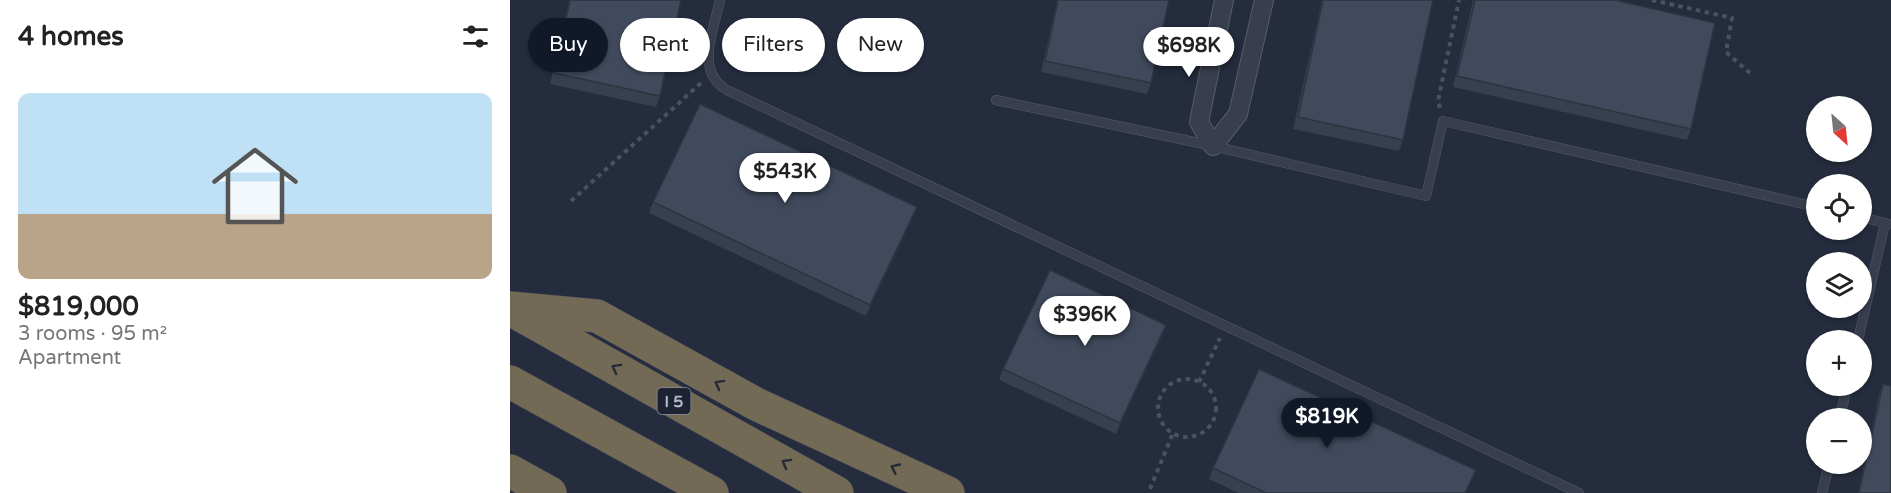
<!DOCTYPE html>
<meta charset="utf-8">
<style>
:root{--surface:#fff;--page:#f6f6f6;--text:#222;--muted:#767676;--accent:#111827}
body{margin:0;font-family:"Varela Round",sans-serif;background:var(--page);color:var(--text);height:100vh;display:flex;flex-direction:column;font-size:22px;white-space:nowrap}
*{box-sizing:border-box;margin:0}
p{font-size:20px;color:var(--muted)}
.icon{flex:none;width:33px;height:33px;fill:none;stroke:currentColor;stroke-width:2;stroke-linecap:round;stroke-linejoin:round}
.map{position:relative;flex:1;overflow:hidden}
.side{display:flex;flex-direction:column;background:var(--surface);width:510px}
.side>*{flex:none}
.guide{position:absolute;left:18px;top:18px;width:570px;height:54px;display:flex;gap:12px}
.needle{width:39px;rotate:153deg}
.buttons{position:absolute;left:1296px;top:96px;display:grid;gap:12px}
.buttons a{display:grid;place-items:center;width:66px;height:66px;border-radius:50%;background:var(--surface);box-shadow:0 2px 4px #0004;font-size:30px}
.price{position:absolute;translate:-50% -51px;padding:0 14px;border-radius:21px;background:#fff;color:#222;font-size:20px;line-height:39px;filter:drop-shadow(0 2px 3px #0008)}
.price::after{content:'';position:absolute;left:50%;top:36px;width:18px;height:14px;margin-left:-9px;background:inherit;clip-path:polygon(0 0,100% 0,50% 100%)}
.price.selected{background:var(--accent);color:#fff}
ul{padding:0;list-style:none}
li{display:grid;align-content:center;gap:12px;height:318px;padding:0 18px}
li span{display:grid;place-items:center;height:186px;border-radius:12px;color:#555}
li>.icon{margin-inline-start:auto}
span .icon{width:108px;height:108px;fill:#fffc;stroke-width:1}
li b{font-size:26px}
h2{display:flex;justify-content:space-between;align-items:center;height:72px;padding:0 18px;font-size:26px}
.chip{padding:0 21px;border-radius:27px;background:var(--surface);box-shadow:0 2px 4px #0004;font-size:21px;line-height:54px}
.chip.selected{background:var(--accent);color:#fff}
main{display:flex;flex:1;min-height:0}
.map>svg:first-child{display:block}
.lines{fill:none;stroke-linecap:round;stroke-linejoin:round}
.lane-casing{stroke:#565c6b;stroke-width:10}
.street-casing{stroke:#565c6b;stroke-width:20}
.highway-casing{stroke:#434958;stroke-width:34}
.path{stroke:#44565b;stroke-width:4;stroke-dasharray:4.5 4.5;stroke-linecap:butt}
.lane{stroke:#383e4d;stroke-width:9}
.street{stroke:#383e4d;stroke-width:18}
.highway{stroke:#736a55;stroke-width:33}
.wall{fill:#37404f}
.shaded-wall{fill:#2d3440}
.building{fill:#404a5c;stroke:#2d3440;stroke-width:1.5}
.oneway{stroke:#262a36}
.labels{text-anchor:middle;stroke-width:6;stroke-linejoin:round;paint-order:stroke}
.shield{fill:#1d2332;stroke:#868c9b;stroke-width:1.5}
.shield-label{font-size:16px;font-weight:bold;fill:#b3b9c8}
</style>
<main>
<section class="side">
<h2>4 homes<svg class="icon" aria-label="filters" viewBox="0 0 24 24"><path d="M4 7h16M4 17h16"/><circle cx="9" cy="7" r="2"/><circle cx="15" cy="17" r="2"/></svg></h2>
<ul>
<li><span style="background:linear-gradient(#bfe0f5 65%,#b9a48a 0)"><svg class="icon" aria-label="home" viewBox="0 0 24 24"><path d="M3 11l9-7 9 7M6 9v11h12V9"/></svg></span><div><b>$819,000</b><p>3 rooms · 95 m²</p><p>Apartment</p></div></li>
</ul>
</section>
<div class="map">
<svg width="1381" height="493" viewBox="0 0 1381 493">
<rect width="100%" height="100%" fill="#242c3d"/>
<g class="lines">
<g class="lane-casing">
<g id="lane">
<path d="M210,0C204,30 184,71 217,90L1069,493"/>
<path d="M486,100L703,146L916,196L933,121L1306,207"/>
<path d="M1352,217L1378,224"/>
<path d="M1348,340L1375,223"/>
<path d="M1330,418L1337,386"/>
<path d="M1312,493L1319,464"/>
</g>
</g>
<g class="street-casing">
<path id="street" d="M714,0L689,122L703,146L728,114L754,0"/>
</g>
<g class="highway-casing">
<g id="highway">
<path d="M0,308L87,316L246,404L438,493"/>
<path d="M7,313L327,493"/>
<path d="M0,382L202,493"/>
<path d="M0,471L40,493"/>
</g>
</g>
<g class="path">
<path d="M1142,0L1222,18L1216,52L1241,74"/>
<path d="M930,108L928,101L949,0"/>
<path d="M61,201L192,82"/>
<circle cx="677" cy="408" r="29"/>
<path d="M689,382L710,338"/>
<path d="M640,489L663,433"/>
</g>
<use href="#lane" class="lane"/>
<use href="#street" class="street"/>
<use href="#highway" class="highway"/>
</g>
<g class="wall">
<path d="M59,0H171L150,96L146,107L40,84Z"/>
<path d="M547,0H659L641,83L637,94L531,72Z"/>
<path d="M812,0H923L893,140L889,151L783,129Z"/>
<path d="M963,0H1105L1181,129L1177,140L943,87Z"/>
<path d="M143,202L403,218L356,316L139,213Z"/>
<path d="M652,336L606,434L489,380L493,369Z"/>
<path d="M1373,384L1381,493H1348L1369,395Z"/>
<path d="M703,468L966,470L956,493H728L699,479Z"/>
</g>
<g class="shaded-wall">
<path d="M407,207L403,218L356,316L360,305Z"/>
<path d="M656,325L652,336L606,434L610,423Z"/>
</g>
<g class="building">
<path d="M60,0H171L150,96L44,73Z"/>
<path d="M548,0H659L641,83L535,61Z"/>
<path d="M813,0H923L893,140L788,117Z"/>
<path d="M965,0H1105L1205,23L1181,129L947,76Z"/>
<path d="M190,104L407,207L360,305L143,202Z"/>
<path d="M540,270L656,325L610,423L493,369Z"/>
<path d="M749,369L966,470L955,493H756L703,468Z"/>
<path d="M1373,384L1381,386V493H1349Z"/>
</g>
<defs><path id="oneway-chevron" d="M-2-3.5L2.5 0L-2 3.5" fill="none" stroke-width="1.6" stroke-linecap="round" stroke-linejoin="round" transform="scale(1.5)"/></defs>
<g class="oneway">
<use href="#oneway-chevron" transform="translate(106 368) rotate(-151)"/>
<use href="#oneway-chevron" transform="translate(209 384) rotate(-151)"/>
<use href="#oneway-chevron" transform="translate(276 463) rotate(-151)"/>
<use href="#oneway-chevron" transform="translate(385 468) rotate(-155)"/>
</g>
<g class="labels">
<rect class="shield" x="147.5" y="388" width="33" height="26" rx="4.5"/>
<g class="shield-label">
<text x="164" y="407">I 5</text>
</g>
</g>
</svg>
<div class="buttons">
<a><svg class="needle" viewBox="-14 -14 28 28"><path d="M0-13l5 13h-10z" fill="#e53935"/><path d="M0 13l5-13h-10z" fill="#767676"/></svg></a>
<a><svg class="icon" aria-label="locate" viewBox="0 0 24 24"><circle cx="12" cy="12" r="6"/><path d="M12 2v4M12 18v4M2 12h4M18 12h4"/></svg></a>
<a><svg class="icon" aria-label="layers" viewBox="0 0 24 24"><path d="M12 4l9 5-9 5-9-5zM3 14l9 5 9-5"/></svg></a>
<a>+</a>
<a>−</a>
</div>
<b class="price" style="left:679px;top:78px">$698K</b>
<b class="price" style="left:275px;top:204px">$543K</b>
<b class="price" style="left:575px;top:347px">$396K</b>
<b class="price selected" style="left:817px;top:449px">$819K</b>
<div class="guide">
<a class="chip selected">Buy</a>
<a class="chip">Rent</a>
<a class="chip">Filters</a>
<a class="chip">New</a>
</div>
</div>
</main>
